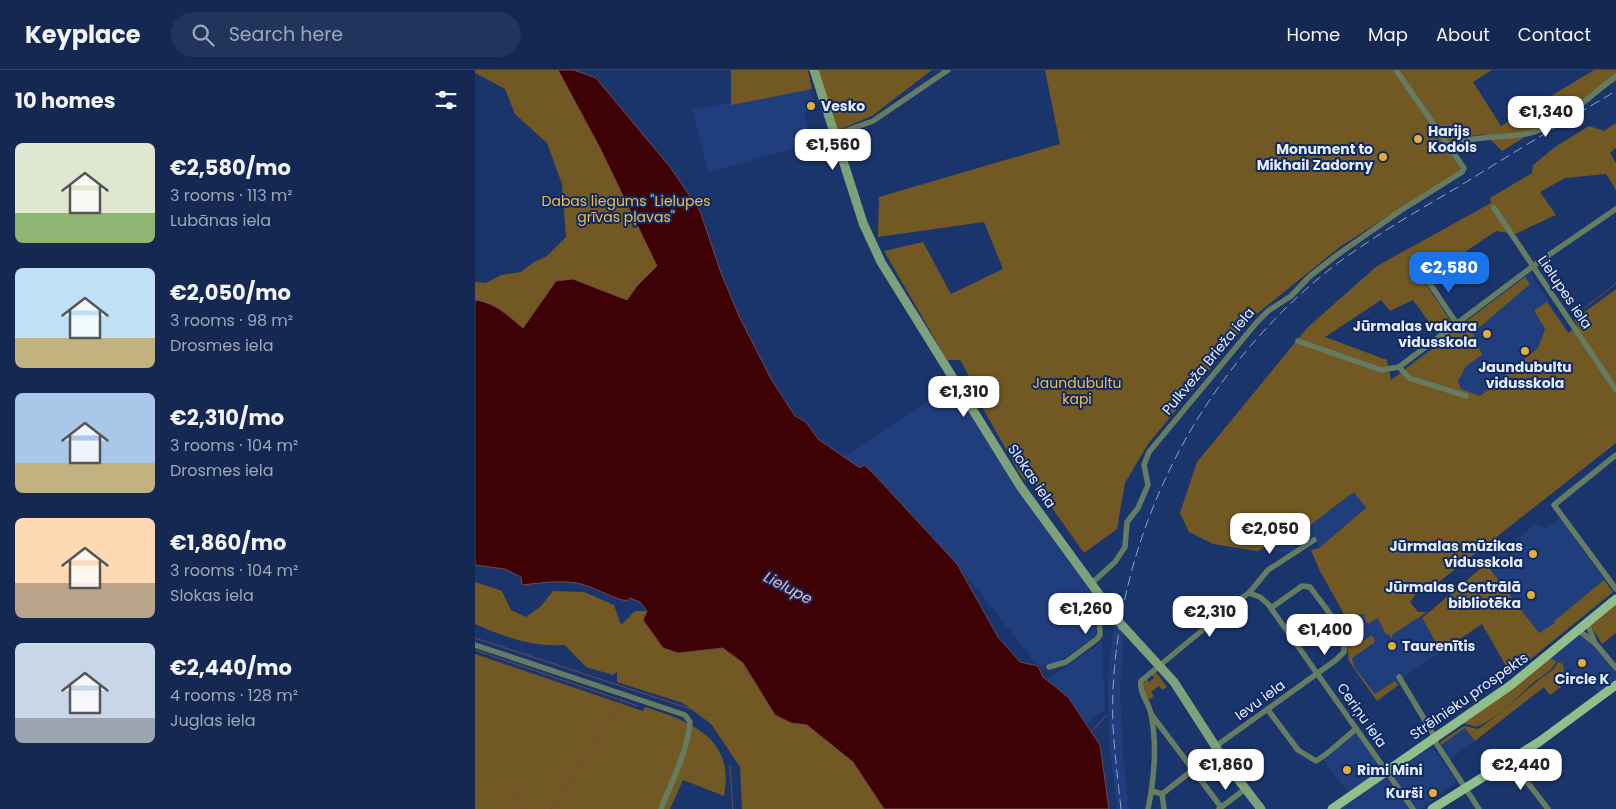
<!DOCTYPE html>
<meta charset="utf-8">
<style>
:root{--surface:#142851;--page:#21345b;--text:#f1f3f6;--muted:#9da6b7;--line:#334468;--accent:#1a73e8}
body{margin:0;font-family:Poppins,sans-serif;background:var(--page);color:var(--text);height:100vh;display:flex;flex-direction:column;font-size:19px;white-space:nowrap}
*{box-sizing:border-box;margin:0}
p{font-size:16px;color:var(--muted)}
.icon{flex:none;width:28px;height:28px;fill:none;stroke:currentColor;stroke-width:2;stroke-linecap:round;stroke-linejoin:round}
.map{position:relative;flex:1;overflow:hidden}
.sheet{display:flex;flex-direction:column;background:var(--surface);width:475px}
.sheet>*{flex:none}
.price{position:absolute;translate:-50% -42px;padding:0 11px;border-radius:10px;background:#fff;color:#222;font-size:16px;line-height:32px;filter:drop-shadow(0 1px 2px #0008)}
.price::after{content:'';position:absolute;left:50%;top:30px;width:15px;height:11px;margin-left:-8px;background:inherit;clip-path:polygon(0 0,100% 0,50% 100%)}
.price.current{background:var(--accent);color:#fff}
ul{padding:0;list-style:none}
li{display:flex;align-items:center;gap:15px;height:125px;padding:0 15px}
li span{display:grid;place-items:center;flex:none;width:140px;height:100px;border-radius:8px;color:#555}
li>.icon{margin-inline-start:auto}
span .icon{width:60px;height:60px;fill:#fffc;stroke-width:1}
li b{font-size:21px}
h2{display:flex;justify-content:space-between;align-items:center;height:60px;padding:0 15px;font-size:21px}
header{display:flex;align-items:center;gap:30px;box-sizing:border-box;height:70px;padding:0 25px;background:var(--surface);border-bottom:1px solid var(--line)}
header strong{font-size:24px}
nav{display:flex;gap:28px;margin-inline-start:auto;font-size:18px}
.search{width:350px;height:45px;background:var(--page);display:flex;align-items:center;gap:12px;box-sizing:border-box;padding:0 18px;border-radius:28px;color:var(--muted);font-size:19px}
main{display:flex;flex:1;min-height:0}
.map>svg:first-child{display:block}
.built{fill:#203d7c}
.green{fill:#725823;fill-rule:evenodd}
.water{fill:#3e0106;stroke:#70484f}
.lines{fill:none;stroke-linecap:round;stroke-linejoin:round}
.stream{stroke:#70484f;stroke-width:1}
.street{stroke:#657c63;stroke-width:5.5}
.secondary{stroke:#7da27b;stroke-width:9}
.primary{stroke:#90bf8c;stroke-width:9}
.rail{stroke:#93a2c0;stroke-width:1;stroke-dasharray:10 5;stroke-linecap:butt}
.poi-dot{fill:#e4ae35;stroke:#102a61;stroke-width:2}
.labels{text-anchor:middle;stroke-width:4;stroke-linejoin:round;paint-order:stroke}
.poi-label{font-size:14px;font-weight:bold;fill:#e5ecfa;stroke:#102a61;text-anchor:end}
.park-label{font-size:14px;fill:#f4bc44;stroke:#102a61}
.street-label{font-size:14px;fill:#e5ecfa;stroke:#102a61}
.water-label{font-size:15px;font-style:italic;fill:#f1b3af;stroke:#102a61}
</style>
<header>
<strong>Keyplace</strong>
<div class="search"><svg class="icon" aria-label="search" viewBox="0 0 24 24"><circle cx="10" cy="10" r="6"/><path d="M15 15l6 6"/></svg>Search here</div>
<nav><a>Home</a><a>Map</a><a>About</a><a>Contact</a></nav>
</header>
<main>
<section class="sheet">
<h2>10 homes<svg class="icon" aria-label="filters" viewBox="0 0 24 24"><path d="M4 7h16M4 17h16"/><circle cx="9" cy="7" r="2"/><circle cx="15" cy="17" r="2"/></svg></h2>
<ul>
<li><span style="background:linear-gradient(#dfe7d0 70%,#8fb573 0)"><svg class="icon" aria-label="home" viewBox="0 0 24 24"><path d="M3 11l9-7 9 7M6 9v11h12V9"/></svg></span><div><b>€2,580/mo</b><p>3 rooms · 113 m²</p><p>Lubānas iela</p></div></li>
<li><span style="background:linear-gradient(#bfe0f5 70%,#c2b280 0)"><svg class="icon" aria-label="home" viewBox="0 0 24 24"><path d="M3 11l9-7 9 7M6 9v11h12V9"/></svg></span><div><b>€2,050/mo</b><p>3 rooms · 98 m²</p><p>Drosmes iela</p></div></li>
<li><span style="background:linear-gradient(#a9c7e8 70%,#c2b280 0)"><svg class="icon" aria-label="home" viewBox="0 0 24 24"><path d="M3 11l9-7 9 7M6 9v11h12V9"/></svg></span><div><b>€2,310/mo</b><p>3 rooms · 104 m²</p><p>Drosmes iela</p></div></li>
<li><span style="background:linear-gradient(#ffd9b3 65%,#b9a48a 0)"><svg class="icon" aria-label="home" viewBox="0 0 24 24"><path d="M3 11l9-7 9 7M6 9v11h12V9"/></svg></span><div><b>€1,860/mo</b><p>3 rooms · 104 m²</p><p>Slokas iela</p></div></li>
<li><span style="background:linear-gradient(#c9d6e8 75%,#9aa5b1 0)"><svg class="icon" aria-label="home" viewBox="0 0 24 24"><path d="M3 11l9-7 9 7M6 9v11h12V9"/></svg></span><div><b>€2,440/mo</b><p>4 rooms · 128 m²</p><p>Juglas iela</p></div></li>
</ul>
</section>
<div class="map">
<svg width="1141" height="739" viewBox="0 0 1141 739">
<rect width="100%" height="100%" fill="#1a356c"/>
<g class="built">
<path d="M334,16L342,39L329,43L335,66L319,70L321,78L233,102L218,40Z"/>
<path d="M1055,203L1097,266L1007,331L928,299Z"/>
<path d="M471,319L503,348L617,513L615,531L620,536L621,566L583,592L563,596L482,494L396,401L386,398L369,387Z"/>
<path d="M883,403L891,438L848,475L844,476L838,469L815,482L790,480L791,469H814L867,432Z"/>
<path d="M1085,447L1129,510L1080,551L1081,553L1064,563L1011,494L1060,454L1071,458Z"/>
<path d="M922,513L947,548L966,582L928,608L930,612L902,631L871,588L874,586L871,569L864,555Z"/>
<path d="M639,554L649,562L645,618L648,683L654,739H642L634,669L633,609Z"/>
<path d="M1104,564L1122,578L1141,602V612L1124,624L1112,608H1097L1075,625L1057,602Z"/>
<path d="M627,572L630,640L611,654L593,627L572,610Z"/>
<path d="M990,658L1000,671L975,689L966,675Z"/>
<path d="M881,662L907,699L874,724L847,688Z"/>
<path d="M957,676L982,712L945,739H941L918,706L924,699Z"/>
<path d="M909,705L934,739H861Z"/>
</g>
<g class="green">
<path d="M0,0H99L121,8L195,97L182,197L162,216L152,230L129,221L48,258C33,245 21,233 0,230V212L11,213L26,205L46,202L59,192L72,186L91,167L87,114L72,73L40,44L30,19L0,3Z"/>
<path d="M256,0H333L337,19L256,35Z"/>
<path d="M339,0H457L397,46L361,61Z"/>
<path d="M570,0H1017L998,12L1026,56L1119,0H1141V11L1027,81L1010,64L977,69L986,100L866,176L778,247L673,374L650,413L642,459L609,483L560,414L548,409L497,319L499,315L485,290H472L409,181L448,172L476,224L528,199L509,152L403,167L404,127L585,74Z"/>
<path d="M1141,53V78L1135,83L1141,93V120L1131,104L1090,108L1065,122L1081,145L1040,164L1021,161L984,186L945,205L981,259L1050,207L1055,214L998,263L1007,285L991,296L983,311L986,319L1005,326L1063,278L1070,259L1059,240L1072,232L1093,263L1103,256L1099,250L1141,219V373L955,519L943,521L935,532L943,542H952L917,565V569L913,564L911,565L903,548L893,554L888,546L891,544L870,546L845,501L836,480L844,478L891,438L879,422L830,459L782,481L738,474L714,462L705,443L722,392L832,258L902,196L1016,133L1015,128L1057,103L1058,95L1080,77L1114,56L1129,61ZM906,230L915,241L938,230L968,271L916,310L912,290L850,267Z"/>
<path d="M1011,494L1064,563L1080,553L1079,551L1129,510L1138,522L1036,605L1007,554L966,582L947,548Z"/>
<path d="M0,512L27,521L36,540L51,547L66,536L78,521L109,522L139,535L146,555L160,541H172L203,583L248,578L268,593L300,645L316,653L332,655L378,692L409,739H267L265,697L236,654L208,633L142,612V602L138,605L111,597L90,575C56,577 30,567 0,554Z"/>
<path d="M1141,532V563L1127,574L1116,556V552Z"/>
<path d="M870,551L877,564L874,567L878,575L881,576L897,565L900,572L877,588L880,598L900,624L920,611L923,615L902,631L874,591L871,569L864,555Z"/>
<path d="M0,584L168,641L170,637C217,652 260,668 249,726L208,710L195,739H0Z"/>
<path d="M1074,588L1081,591C1078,601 1067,605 1059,612C1041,628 1024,648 1001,657L988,653Z"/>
<path d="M1083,592L1088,594L1089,603L1084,607L1087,612L1084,614L1086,617L1075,625L1069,617L1000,671L990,658L966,675L965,672L989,656L1003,659C1024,645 1041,629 1060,613C1068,606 1079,602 1083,592Z"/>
<path d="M681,602L692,617L687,620L684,616L676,622L679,626L672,631L668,614L672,609L674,612L679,608L677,605Z"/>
</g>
<path class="water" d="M83,0H99L121,8L195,97L225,141L246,203L264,246L296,309L320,346L331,352L343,369L385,398L389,395L396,401L482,494L523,567L545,592L563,596L568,607L593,627L625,675L634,739H409L378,692L332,655L316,653L300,645L268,593L248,578L203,583L188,578L168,550L172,541L165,532L155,528L151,531C134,527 118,516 102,513C81,510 67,513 47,515L46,507L30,499L0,495V230C21,233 32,245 48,258L81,211L98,209L152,230L162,216L182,196L125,78Z"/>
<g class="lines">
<g class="stream">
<path d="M1101,245L1141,213"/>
<path d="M0,568L237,646"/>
<path d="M0,580L163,636"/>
<path d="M616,662L631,646"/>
<path d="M255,696L258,739"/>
<path d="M30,709L48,739"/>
<path d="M76,739L147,631"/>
</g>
<g class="street">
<path d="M359,65L398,51L473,0"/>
<path d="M975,76C1000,64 1029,69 1055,63C1087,55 1115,26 1141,6"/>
<path d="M1019,138L1141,320"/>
<path d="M949,205L982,254"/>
<path d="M823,271L906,300L924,297L934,308L991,326"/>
<path d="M924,297L1065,191L1141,139"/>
<path d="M1141,385L1079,435L1141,519"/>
<path d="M617,513L640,492L650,477L652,452L663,438L673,415L669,395L674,382L782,252L793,241L816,226L835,206L862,185L925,141L987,102L989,98L921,0"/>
<path d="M774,523L785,527L793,534L938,739"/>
<path d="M1112,553L1120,573"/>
<path d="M1103,560L1120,573L1141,598"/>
<path d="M0,575L210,645L215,652C212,684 197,710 186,739"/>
<path d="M574,597L591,592L622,569L625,565L624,541L630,531"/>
<path d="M924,607L957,662L961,673L1004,739"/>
<path d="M793,640L823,680L841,691C856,682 867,670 881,659"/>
<path d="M676,644L746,737"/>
<path d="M741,676L861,590L869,582C871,558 848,536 835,517L827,516L796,538"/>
<path d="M1035,690L1073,739"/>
<path d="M677,721L687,724L718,700"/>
<path d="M687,724L689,739"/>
<path d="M673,739C679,710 682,674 676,644C674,633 664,623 666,611L765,529L774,523L793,500L839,470"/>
<path d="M744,739L770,719"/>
</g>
<path class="secondary" d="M339,0L388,153L406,192L545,416L645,553L699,612L753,696L786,739"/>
<g class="primary">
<path d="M857,739L1036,615L1141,529"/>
<path d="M957,739L1064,672L1141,615"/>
</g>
<path class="rail" d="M646,739C642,700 636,660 638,621C645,457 727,301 855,199C895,168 939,143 983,117C1035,85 1088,52 1141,21"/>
</g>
<g class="poi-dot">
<circle cx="336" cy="36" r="5"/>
<circle cx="943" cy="69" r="5"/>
<circle cx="908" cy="87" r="5"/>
<circle cx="1012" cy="264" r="5"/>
<circle cx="1050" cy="281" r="5"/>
<circle cx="1058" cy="484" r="5"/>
<circle cx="1056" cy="525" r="5"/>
<circle cx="917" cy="576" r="5"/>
<circle cx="1107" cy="593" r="5"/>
<circle cx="872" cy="700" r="5"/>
<circle cx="958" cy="723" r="5"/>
</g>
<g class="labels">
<g class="poi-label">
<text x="346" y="41" text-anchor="start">Vesko</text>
<text x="953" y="66" text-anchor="start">Harijs<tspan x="953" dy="16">Kodols</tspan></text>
<text x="898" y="84">Monument to<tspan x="898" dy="16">Mikhail Zadorny</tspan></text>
<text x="1002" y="261">Jūrmalas vakara<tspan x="1002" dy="16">vidusskola</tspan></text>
<text x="1050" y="302" text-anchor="middle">Jaundubultu<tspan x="1050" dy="16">vidusskola</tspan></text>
<text x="1048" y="481">Jūrmalas mūzikas<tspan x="1048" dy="16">vidusskola</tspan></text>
<text x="1046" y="522">Jūrmalas Centrālā<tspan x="1046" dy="16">bibliotēka</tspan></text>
<text x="927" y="581" text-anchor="start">Taurenītis</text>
<text x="1107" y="614" text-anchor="middle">Circle K</text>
<text x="882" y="705" text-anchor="start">Rimi Mini</text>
<text x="948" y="728">Kurši</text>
</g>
<g class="park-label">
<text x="151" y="136">Dabas liegums "Lielupes<tspan x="151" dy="16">grīvas pļavas"</tspan></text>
<text x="602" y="318">Jaundubultu<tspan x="602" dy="16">kapi</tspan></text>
</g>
<g class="street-label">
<text transform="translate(1090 222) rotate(56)" y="5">Lielupes iela</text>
<text transform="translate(733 291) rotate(-50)" y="5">Pulkveža Brieža iela</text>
<text transform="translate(557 406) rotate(56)" y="5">Slokas iela</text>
<text transform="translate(994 626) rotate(-35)" y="5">Strēlnieku prospekts</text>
<text transform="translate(785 630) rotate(-36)" y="5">Ievu iela</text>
<text transform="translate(887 645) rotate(55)" y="5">Ceriņu iela</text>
</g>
<g class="water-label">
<text transform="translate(313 518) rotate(28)" y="5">Lielupe</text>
</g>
</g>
</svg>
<b class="price" style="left:1071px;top:68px">€1,340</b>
<b class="price" style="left:358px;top:101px">€1,560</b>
<b class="price current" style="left:974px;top:224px">€2,580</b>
<b class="price" style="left:489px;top:348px">€1,310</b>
<b class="price" style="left:795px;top:485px">€2,050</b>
<b class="price" style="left:611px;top:565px">€1,260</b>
<b class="price" style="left:735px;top:568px">€2,310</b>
<b class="price" style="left:850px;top:586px">€1,400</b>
<b class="price" style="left:751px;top:721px">€1,860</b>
<b class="price" style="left:1046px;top:721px">€2,440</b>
</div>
</main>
